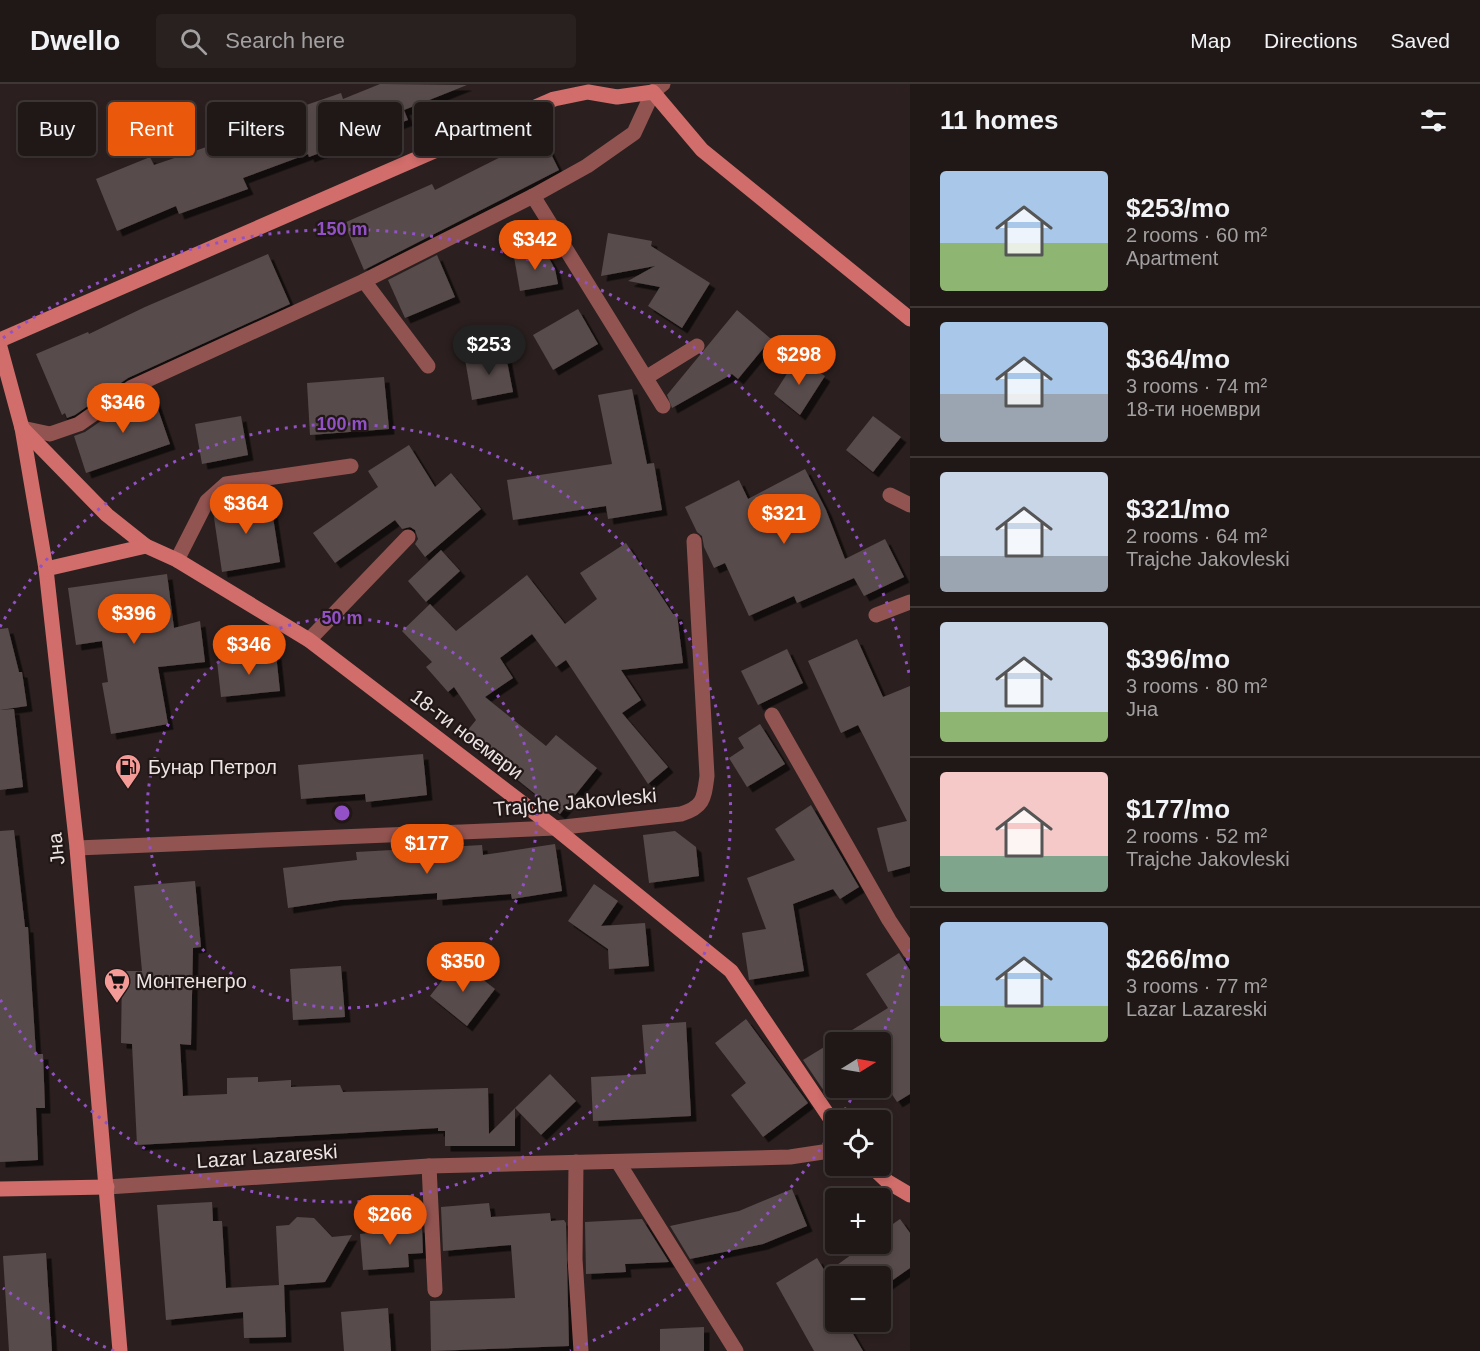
<!DOCTYPE html>
<meta charset="utf-8">
<style>
:root{--surface:#201817;--page:#282120;--text:#f1f3f6;--muted:#a2a0a1;--line:#3d3736;--accent:#ea580c}
body{margin:0;font-family:Arial,sans-serif;background:var(--page);color:var(--text);height:100vh;display:flex;flex-direction:column;font-size:22px;white-space:nowrap}
*{box-sizing:border-box;margin:0}
p{font-size:20px;color:var(--muted)}
.icon{flex:none;width:33px;height:33px;fill:none;stroke:currentColor;stroke-width:2;stroke-linecap:round;stroke-linejoin:round}
.map{position:relative;flex:1;overflow:hidden}
.panel{display:flex;flex-direction:column;background:var(--surface);width:570px}
.panel>*{flex:none}
.guide{position:absolute;left:18px;top:18px;width:570px;height:54px;display:flex;gap:12px}
.needle{width:39px;rotate:79deg}
.controls{position:absolute;left:825px;top:948px;display:grid;gap:12px}
.controls a{display:grid;place-items:center;width:66px;height:66px;border-radius:6px;background:var(--surface);box-shadow:0 3px 9px #0003,0 0 0 2px var(--line);font-size:30px}
.price{position:absolute;translate:-50% -51px;padding:0 14px;border-radius:21px;background:var(--accent);color:#fff;font-size:20px;line-height:39px;filter:drop-shadow(0 2px 3px #0008)}
.price::after{content:'';position:absolute;left:50%;top:36px;width:18px;height:14px;margin-left:-9px;background:inherit;clip-path:polygon(0 0,100% 0,50% 100%)}
.price.active{background:#222;color:#fff}
ul{padding:0;list-style:none}
li{display:flex;align-items:center;gap:18px;height:150px;padding:0 30px}
li+li{border-top:2px solid var(--line)}
li span{display:grid;place-items:center;flex:none;width:168px;height:120px;border-radius:6px;color:#555}
li>.icon{margin-inline-start:auto}
span .icon{width:72px;height:72px;fill:#fffc;stroke-width:1}
li b{font-size:26px}
h2{display:flex;justify-content:space-between;align-items:center;height:72px;padding:0 30px;font-size:26px}
.chip{padding:0 21px;border-radius:6px;background:var(--surface);box-shadow:0 3px 9px #0003,0 0 0 2px var(--line);font-size:21px;line-height:54px}
.chip.active{background:var(--accent);color:#fff}
header{display:flex;align-items:center;gap:36px;box-sizing:border-box;height:84px;padding:0 30px;background:var(--surface);border-bottom:2px solid var(--line)}
header strong{font-size:28px}
nav{display:flex;gap:33px;margin-inline-start:auto;font-size:21px}
.search{width:420px;height:54px;background:var(--page);display:flex;align-items:center;gap:15px;box-sizing:border-box;padding:0 21px;border-radius:6px;color:var(--muted);font-size:22px}
main{display:flex;flex:1;min-height:0}
.map>svg:first-child{display:block}
.building{fill:#584b4b;filter:url(#shadow)}
.lines{fill:none;stroke-linecap:round;stroke-linejoin:round}
.street{stroke:#925451;stroke-width:15}
.secondary{stroke:#d16d6a;stroke-width:15}
.ring{fill:none;stroke:#9251c6;stroke-width:3;stroke-dasharray:3 6}
.labels{text-anchor:middle;stroke-width:4.5;stroke-linejoin:round;paint-order:stroke}
.street-label{font-size:20px;fill:#ece4e4;stroke:#211716}
.poi-label{font-size:20px;fill:#ece4e4;stroke:#211716;text-anchor:start}
.centre{fill:#9251c6;stroke:#211716;stroke-width:3}
.ring-label{font-size:18px;text-anchor:middle;font-weight:bold;fill:#9251c6;stroke:#211716;stroke-width:4.5;stroke-linejoin:round;paint-order:stroke}
</style>
<header>
<strong>Dwello</strong>
<div class="search"><svg class="icon" aria-label="search" viewBox="0 0 24 24"><circle cx="10" cy="10" r="6"/><path d="M15 15l6 6"/></svg>Search here</div>
<nav><a>Map</a><a>Directions</a><a>Saved</a></nav>
</header>
<main>
<div class="map">
<svg width="910" height="1267" viewBox="0 0 910 1267">
<defs>
<filter id="shadow"><feDropShadow dx="5.5" dy="5.5" stdDeviation="0" flood-color="#0009"/></filter>
</defs>
<rect width="100%" height="100%" fill="#2b201f"/>
<g class="building">
<path d="M380,0L467,1L404,26L408,36L309,73L308,70L243,94L248,105L179,130L176,122L117,147L96,95L150,73L154,81L247,49L245,43L286,28L341,9L343,15Z"/>
<path d="M542,52L559,86L364,186L344,139L432,100L435,106Z"/>
<path d="M608,149L652,157L651,162L710,199L682,244L648,222L660,203L628,197L655,182L601,192Z"/>
<path d="M545,167L555,185L558,200L520,207L514,173Z"/>
<path d="M268,170L290,220L128,294L75,331L67,334L65,329L62,331L36,270L88,248L89,250L145,223Z"/>
<path d="M437,171L455,213L405,234L388,196Z"/>
<path d="M578,225L598,260L553,286L533,251Z"/>
<path d="M737,226L771,255L738,295L732,290L672,324L667,311Z"/>
<path d="M505,267L513,308L472,316L465,275Z"/>
<path d="M797,274L825,292L800,331L774,310Z"/>
<path d="M384,293L389,345L310,351L307,299Z"/>
<path d="M151,305L170,360L86,389L74,352L85,348L137,312Z"/>
<path d="M632,305L647,380L654,379L662,426L608,435L606,422L513,436L507,396L612,380L598,311Z"/>
<path d="M241,332L248,371L202,380L195,340Z"/>
<path d="M873,332L901,353L873,388L846,366Z"/>
<path d="M409,361L435,403L451,389L481,425L425,473L415,460L418,455L415,446L410,443L402,445L395,436L335,479L313,449L378,403L368,387Z"/>
<path d="M805,385L826,426L845,475L885,455L904,493L864,512L854,494L797,519L794,512L749,532L725,479L714,484L704,463L702,452L697,448L685,423L739,396L748,415Z"/>
<path d="M270,414L280,478L222,488L213,427L215,423Z"/>
<path d="M626,459L673,530H677L683,579L621,586L641,616L622,629L668,683L648,700L566,576L556,583L532,550L500,574L513,594L485,613L546,662L556,651L597,684L560,730L463,652L476,636L454,603L448,608L426,583L432,578L402,547L430,520L456,547L527,491L565,540L597,515L580,489Z"/>
<path d="M441,466L460,487L426,518L408,497Z"/>
<path d="M167,490L174,544L200,537L205,578L158,583L168,640L111,650L102,599L108,598L102,557L76,561L68,504Z"/>
<path d="M8,544L19,588H22L27,622L0,626V545Z"/>
<path d="M857,555L883,613L910,602V782L888,788L877,744L907,737L858,641L841,649L808,577Z"/>
<path d="M787,565L803,599L758,621L741,587Z"/>
<path d="M276,570L280,607L221,613L217,577Z"/>
<path d="M14,625L23,703L0,706V626Z"/>
<path d="M760,640L785,680L747,703L729,674L744,664L738,654Z"/>
<path d="M423,670L427,711L366,718L365,710L301,715L298,681Z"/>
<path d="M811,721L859,803L840,815L833,805L793,820L804,887L749,896L742,849L766,845L747,794L795,776L775,745Z"/>
<path d="M14,746L25,843H28L36,970H43L45,1024H36L38,1076L0,1078V747Z"/>
<path d="M675,747L696,763L699,792L649,799L643,751Z"/>
<path d="M555,760L562,807L512,815L511,810L437,816V809L340,816L288,824L283,784L357,776L356,768L482,761L483,771Z"/>
<path d="M195,797L201,863L193,864L191,961L180,960L183,1012L227,1010V994L258,993V998L291,996V1003L340,1001L343,1008L488,1004L489,1050L515,1024V1062H445V1047H438V1044L137,1061L132,960L121,959L122,887H142L134,802Z"/>
<path d="M594,800L618,817L601,842L645,839L649,882L609,885L608,865L568,837Z"/>
<path d="M899,869L910,886V1010L897,1018L880,992V958H836V998L824,1007L803,976L888,924L866,890Z"/>
<path d="M458,876L495,905L467,942L430,912Z"/>
<path d="M341,882L345,933L293,936L290,885Z"/>
<path d="M746,935L808,1019L763,1053L731,1011L746,999L715,959Z"/>
<path d="M686,938L691,1032L593,1037L591,993L646,990L642,941Z"/>
<path d="M550,990L576,1017L541,1051L515,1024Z"/>
<path d="M792,1105L807,1142L763,1160L690,1175L670,1142L739,1127Z"/>
<path d="M212,1118L213,1137H222L226,1204L279,1201L276,1142L289,1141L297,1133L314,1134L332,1153L352,1151L325,1198L284,1201L286,1253L244,1254L243,1228L166,1236L157,1121Z"/>
<path d="M489,1119L491,1133L550,1129L551,1137L564,1136L566,1139L569,1262L431,1267L430,1217L515,1214L511,1161L443,1167L441,1123Z"/>
<path d="M642,1135L669,1178L625,1180L626,1188L586,1190L585,1138Z"/>
<path d="M900,1135L910,1149V1184L880,1205V1192H836V1238H846L863,1267H814L776,1199L817,1174L826,1189L866,1160H880V1149Z"/>
<path d="M395,1137V1144L422,1143L423,1169L408,1170L409,1183L363,1186L360,1150L368,1149L367,1139Z"/>
<path d="M46,1169L52,1267H9L3,1172Z"/>
<path d="M388,1224L391,1267H344L341,1228Z"/>
<path d="M704,1243V1267H660V1245Z"/>
</g>
<g class="lines">
<g class="street">
<path d="M533,112L663,322"/>
<path d="M364,197L428,282"/>
<path d="M647,293L697,262"/>
<path d="M22,344L50,350L79,340L132,303L364,197L533,112L587,82L634,49L653,8L663,0"/>
<path d="M890,411L910,421"/>
<path d="M177,476L207,417L226,400L351,382"/>
<path d="M876,531L910,518"/>
<path d="M309,556L408,453"/>
<path d="M772,631L889,836L910,868"/>
<path d="M77,764L555,744L681,730C704,723 704,714 707,692L694,457"/>
<path d="M576,1078L575,1175L581,1267"/>
<path d="M618,1078L736,1267"/>
<path d="M429,1082L435,1206"/>
<path d="M107,1103L429,1082L790,1073L836,1066"/>
</g>
<g class="secondary">
<path d="M0,256L554,15L588,8L617,13L653,8L702,66L910,235"/>
<path d="M0,263L22,344L46,485L77,764L120,1267"/>
<path d="M22,344L107,431L146,462L177,476L309,556L555,744L731,887L836,1043"/>
<path d="M46,485L146,462"/>
<path d="M871,1082L888,1098L910,1111"/>
<path d="M0,1105L107,1103"/>
</g>
</g>
<g class="ring">
<circle cx="342" cy="729" r="195"/>
<path d="M0 543A389 389 0 1 1 0 915"/>
<path d="M910 865A584 584 0 0 1 880 957M855 1008A584 584 0 0 1 840 1034M835 1043A584 584 0 0 1 570 1267M114 1267A584 584 0 0 1 3 1204M3 254A584 584 0 0 1 910 593"/>
</g>
<defs>
<g id="fuel-pin" transform="scale(1.35)"><path d="M0 17L-7.5 6A9.5 9.5 0 1 1 7.5 6Z" fill="#f59b97" stroke="#211716"/><path d="M-5.5-6h7V0h2V4h1.3V-2.5L3-4.5l.8-.8L6-3V5H2.5V1h-1V6h-7ZM-4.2-4.7v3.2H.2V-4.7Z" fill="#111"/></g>
<g id="supermarket-pin" transform="scale(1.35)"><path d="M0 17L-7.5 6A9.5 9.5 0 1 1 7.5 6Z" fill="#f59b97" stroke="#211716"/><path d="M-6-5.5h2.5l.6 2H6L4.5 2H-2.5L-4.4-4H-6ZM-1.5 3.2a1.3 1.3 0 1 0 .1 0ZM3 3.2a1.3 1.3 0 1 0 .1 0Z" fill="#111"/></g>
</defs>
<g fill-rule="evenodd">
<use href="#fuel-pin" x="128" y="683"/>
<use href="#supermarket-pin" x="117" y="897"/>
</g>
<g class="labels">
<g class="street-label">
<text transform="translate(467 650) rotate(37)" y="7">18-ти ноември</text>
<text transform="translate(575 718) rotate(-5)" y="7">Trajche Jakovleski</text>
<text transform="translate(56 765) rotate(-96)" y="7">Јна</text>
<text transform="translate(267 1072) rotate(-4)" y="7">Lazar Lazareski</text>
</g>
<g class="poi-label">
<text x="148" y="690">Бунар Петрол</text>
<text x="136" y="904">Монтенегро</text>
</g>
</g>
<circle cx="342" cy="729" r="9" class="centre"/>
<g class="ring-label">
<text x="342" y="151">150 m</text>
<text x="342" y="346">100 m</text>
<text x="342" y="540">50 m</text>
</g>
</svg>
<div class="controls">
<a><svg class="needle" viewBox="-14 -14 28 28"><path d="M0-13l5 13h-10z" fill="#e53935"/><path d="M0 13l5-13h-10z" fill="#a2a0a1"/></svg></a>
<a><svg class="icon" aria-label="locate" viewBox="0 0 24 24"><circle cx="12" cy="12" r="6"/><path d="M12 2v4M12 18v4M2 12h4M18 12h4"/></svg></a>
<a>+</a>
<a>−</a>
</div>
<b class="price" style="left:535px;top:187px">$342</b>
<b class="price active" style="left:489px;top:292px">$253</b>
<b class="price" style="left:799px;top:302px">$298</b>
<b class="price" style="left:123px;top:350px">$346</b>
<b class="price" style="left:246px;top:451px">$364</b>
<b class="price" style="left:784px;top:461px">$321</b>
<b class="price" style="left:134px;top:561px">$396</b>
<b class="price" style="left:249px;top:592px">$346</b>
<b class="price" style="left:427px;top:791px">$177</b>
<b class="price" style="left:463px;top:909px">$350</b>
<b class="price" style="left:390px;top:1162px">$266</b>
<div class="guide">
<a class="chip">Buy</a>
<a class="chip active">Rent</a>
<a class="chip">Filters</a>
<a class="chip">New</a>
<a class="chip">Apartment</a>
</div>
</div>
<section class="panel">
<h2>11 homes<svg class="icon" aria-label="filters" viewBox="0 0 24 24"><path d="M4 7h16M4 17h16"/><circle cx="9" cy="7" r="2"/><circle cx="15" cy="17" r="2"/></svg></h2>
<ul>
<li><span style="background:linear-gradient(#a9c7e8 60%,#8fb573 0)"><svg class="icon" aria-label="home" viewBox="0 0 24 24"><path d="M3 11l9-7 9 7M6 9v11h12V9"/></svg></span><div><b>$253/mo</b><p>2 rooms · 60 m²</p><p>Apartment</p></div></li>
<li><span style="background:linear-gradient(#a9c7e8 60%,#9aa5b1 0)"><svg class="icon" aria-label="home" viewBox="0 0 24 24"><path d="M3 11l9-7 9 7M6 9v11h12V9"/></svg></span><div><b>$364/mo</b><p>3 rooms · 74 m²</p><p>18-ти ноември</p></div></li>
<li><span style="background:linear-gradient(#c9d6e8 70%,#9aa5b1 0)"><svg class="icon" aria-label="home" viewBox="0 0 24 24"><path d="M3 11l9-7 9 7M6 9v11h12V9"/></svg></span><div><b>$321/mo</b><p>2 rooms · 64 m²</p><p>Trajche Jakovleski</p></div></li>
<li><span style="background:linear-gradient(#c9d6e8 75%,#8fb573 0)"><svg class="icon" aria-label="home" viewBox="0 0 24 24"><path d="M3 11l9-7 9 7M6 9v11h12V9"/></svg></span><div><b>$396/mo</b><p>3 rooms · 80 m²</p><p>Јна</p></div></li>
<li><span style="background:linear-gradient(#f6c9c9 70%,#7fa58c 0)"><svg class="icon" aria-label="home" viewBox="0 0 24 24"><path d="M3 11l9-7 9 7M6 9v11h12V9"/></svg></span><div><b>$177/mo</b><p>2 rooms · 52 m²</p><p>Trajche Jakovleski</p></div></li>
<li><span style="background:linear-gradient(#a9c7e8 70%,#8fb573 0)"><svg class="icon" aria-label="home" viewBox="0 0 24 24"><path d="M3 11l9-7 9 7M6 9v11h12V9"/></svg></span><div><b>$266/mo</b><p>3 rooms · 77 m²</p><p>Lazar Lazareski</p></div></li>
</ul>
</section>
</main>
